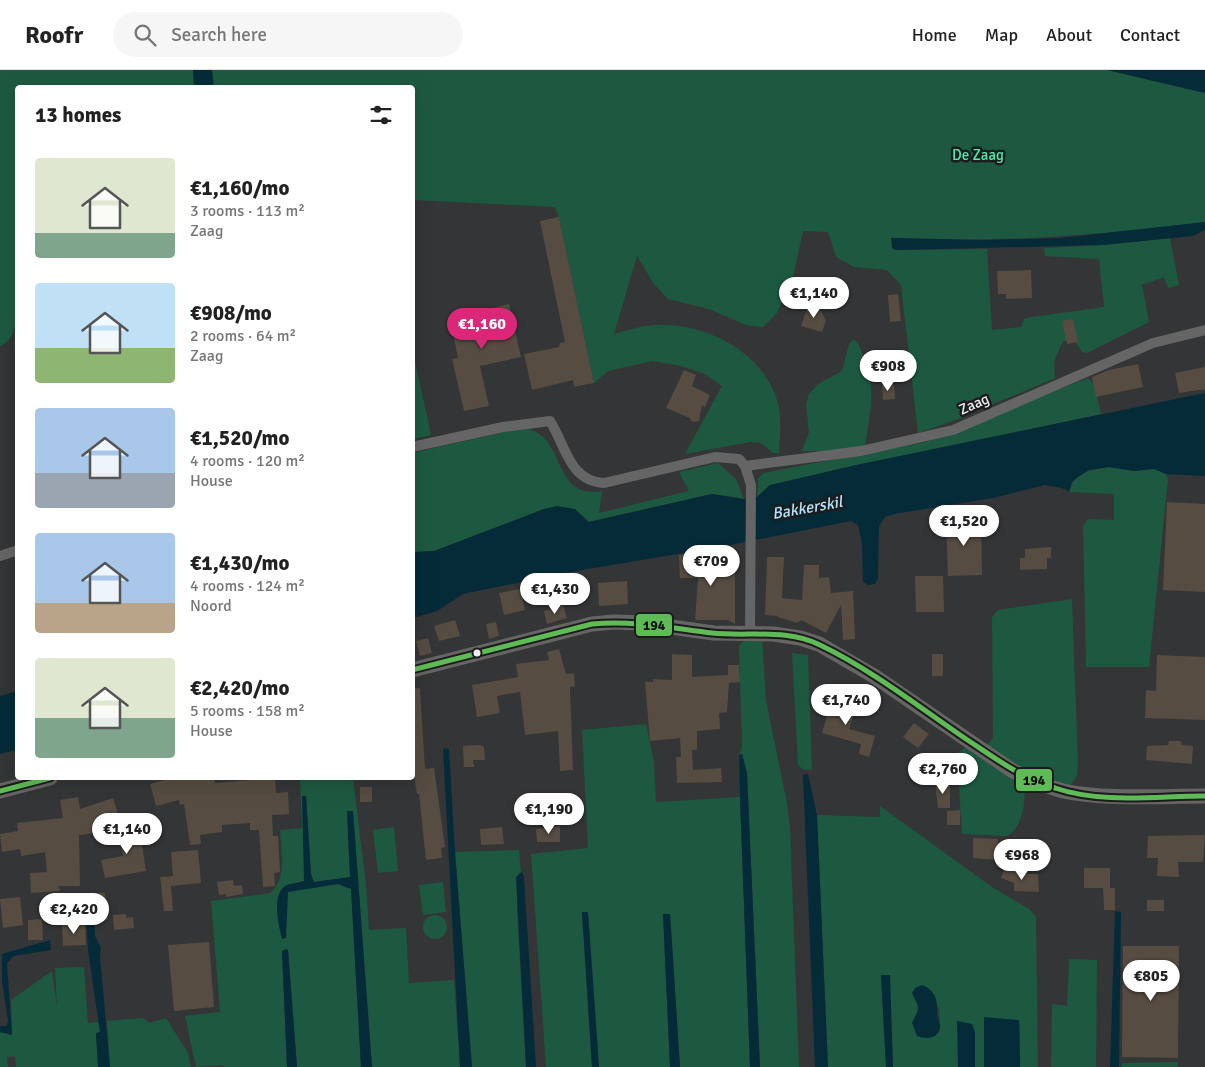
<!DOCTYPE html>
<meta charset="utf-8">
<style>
:root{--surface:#fff;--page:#f6f6f6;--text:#222;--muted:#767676;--line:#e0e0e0;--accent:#db2777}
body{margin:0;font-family:Signika,sans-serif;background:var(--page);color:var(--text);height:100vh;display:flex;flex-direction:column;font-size:19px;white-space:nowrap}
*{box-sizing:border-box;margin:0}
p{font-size:16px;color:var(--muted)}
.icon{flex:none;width:28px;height:28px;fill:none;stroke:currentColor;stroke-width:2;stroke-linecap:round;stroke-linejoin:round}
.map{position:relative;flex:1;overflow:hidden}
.drawer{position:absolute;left:15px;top:15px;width:400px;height:695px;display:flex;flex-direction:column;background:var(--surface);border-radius:5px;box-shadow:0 5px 20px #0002}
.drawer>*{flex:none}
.price{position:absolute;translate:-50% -42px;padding:0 11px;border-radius:18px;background:#fff;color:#222;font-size:16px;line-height:32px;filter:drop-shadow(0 1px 2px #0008)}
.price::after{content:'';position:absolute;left:50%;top:30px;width:15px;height:11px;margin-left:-8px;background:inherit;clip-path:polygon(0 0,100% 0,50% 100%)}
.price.current{background:var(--accent);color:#fff}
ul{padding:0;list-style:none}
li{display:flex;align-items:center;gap:15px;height:125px;padding:0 20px}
li span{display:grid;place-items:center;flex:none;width:140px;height:100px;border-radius:5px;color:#555}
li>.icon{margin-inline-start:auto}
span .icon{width:60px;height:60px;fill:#fffc;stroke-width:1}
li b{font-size:21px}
h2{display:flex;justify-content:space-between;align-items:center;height:60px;padding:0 20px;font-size:21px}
header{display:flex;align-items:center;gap:30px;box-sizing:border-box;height:70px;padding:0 25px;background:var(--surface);border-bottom:1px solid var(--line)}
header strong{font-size:24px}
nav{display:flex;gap:28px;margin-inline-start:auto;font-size:18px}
.search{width:350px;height:45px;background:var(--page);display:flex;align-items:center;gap:12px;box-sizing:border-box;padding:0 18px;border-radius:28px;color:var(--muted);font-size:19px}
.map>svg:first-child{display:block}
.green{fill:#1d5941;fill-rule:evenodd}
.water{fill:#052b39}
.building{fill:#564c41}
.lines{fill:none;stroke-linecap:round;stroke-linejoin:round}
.street{stroke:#656566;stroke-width:10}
.secondary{stroke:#676464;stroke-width:15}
.bus-1-casing{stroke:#1c1c1e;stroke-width:9}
.bus-1{stroke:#5fbb56;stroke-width:5}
.bus-dot{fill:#edeef0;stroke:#1c1c1e;stroke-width:2}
.labels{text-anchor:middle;stroke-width:5;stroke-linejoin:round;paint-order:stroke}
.park-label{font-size:15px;fill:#51ebab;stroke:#1c1c1e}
.street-label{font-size:15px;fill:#edeef0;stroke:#1c1c1e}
.water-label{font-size:16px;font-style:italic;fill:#b1e6fe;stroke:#1c1c1e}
.line-badge{stroke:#1c1c1e;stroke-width:2}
.pale-badge-label{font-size:14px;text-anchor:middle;font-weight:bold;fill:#111}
</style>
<header>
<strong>Roofr</strong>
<div class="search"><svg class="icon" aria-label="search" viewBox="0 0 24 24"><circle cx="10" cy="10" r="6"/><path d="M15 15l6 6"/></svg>Search here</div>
<nav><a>Home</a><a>Map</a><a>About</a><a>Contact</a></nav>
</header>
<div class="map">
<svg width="1205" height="997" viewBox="0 0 1205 997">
<rect width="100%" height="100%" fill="#343537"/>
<g class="green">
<path d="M0,0H1107L1205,23V152C1102,165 1002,173 898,168L902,180L987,179L992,260L1021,257L1025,248L1104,237L1099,189L1045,186L1044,178L1103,175L1170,168L1179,215L1168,218L1164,207L1142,215L1149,252L1087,283L1082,282L1075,271H1063L1054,291L1055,308L953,351L918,363L901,215L887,200L854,197L836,187L828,162L803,161L793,207L777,243L763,257L746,255L709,239L668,229L654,214L637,186L614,264C623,262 631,259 640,257C694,247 760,276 777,330C782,348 780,365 779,383H773L761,373L750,372L685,384L722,316L705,304L681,296L652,291L608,301L594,313L559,147L555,137L413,130L412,18H18V177L16,178L18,183C17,206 26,268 0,276Z"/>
<path d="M853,270C859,272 860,279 863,285C877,322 870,339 865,377L838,381H802L809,362L806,334L809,324L818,314L842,301L849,274Z"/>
<path d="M413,282L431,365L413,369H412Z"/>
<path d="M1088,308L1094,314L1101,344L770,415L757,427L758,409L763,403L925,372Z"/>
<path d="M522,358C569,363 549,430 602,421L599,443L689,421L679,402L718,393L736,409L744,429L712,424L588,452C574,439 564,435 544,439L434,481L413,482L412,383Z"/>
<path d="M1109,397L1134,401L1154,399L1166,404L1168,409L1149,597H1086L1083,456L1088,449L1114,450V424L1069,422C1071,418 1071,414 1074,411C1082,400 1097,399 1109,397Z"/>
<path d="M1072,529L1078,696L1077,706L1070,716L1032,704L987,676L993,667L992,547L998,540Z"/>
<path d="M762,565L766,631L787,733L790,758L799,997H760L747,703L742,684L739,685L742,678L739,576L748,566Z"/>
<path d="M792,583L808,585L812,700H804L798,695Z"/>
<path d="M646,654L654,692L656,732L740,727L750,997H680L671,858L663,844L670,997H599L588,842L582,843L592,997H546L531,784L588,778L582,660Z"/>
<path d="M966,677L1023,715C1028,729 1021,760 1007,766L962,764L957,683Z"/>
<path d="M300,708H353L366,815L369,860L406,858L409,913L454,910L460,997H372L353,742L347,741L350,807L314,812L311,804L306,726L304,811L285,816L287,825L288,822C306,817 335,808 351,819L361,997H297L288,880L282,882L287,997H224L223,995L196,997L185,946L220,942L211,831L270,823C288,808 281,782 280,760L302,758Z"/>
<path d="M880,736L992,817L1029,839L1036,847L1038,997H1020V955L984,948V997H975V962L958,951V997H893L889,905H881L886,997H828L817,745L880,747ZM917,931L939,937L940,958L935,966L917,944Z"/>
<path d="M394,757L398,801L378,803L373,760Z"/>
<path d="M519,780L521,802L518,804L517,839L526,997H472L455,782Z"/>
<path d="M443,812L446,842L423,845L419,815Z"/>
<circle cx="435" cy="857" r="12"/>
<path d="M1069,889L1097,890L1096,997H1051L1052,934L1067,936Z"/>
<path d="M84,897L88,953L98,952L100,962L96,964L98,997H16L15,986L7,987L8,997H0V962L12,965L11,930L52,901L57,937L55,898Z"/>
<path d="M143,948L149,953L166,948L188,983L191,997H110L107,951Z"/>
<path d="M1178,992V997H1122V993Z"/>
</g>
<g class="water">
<path d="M193,0H212L214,17H194Z"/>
<path d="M1107,0H1205V23Z"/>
<path d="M1205,152V160L1193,166L1103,175L902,180H895L892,178L891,168H898L983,170L1060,168Z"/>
<path d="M1205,323V406L1166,404L1154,399L1134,401L1109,397L1089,400L1078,407L1072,412L1069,422L1062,418L1045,415L993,428L894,444L885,447L879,456L878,508L875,514L868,515L863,512L862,474L858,455L851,451L725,476L564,503L463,524L437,541L413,548V482L434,481L544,439L557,436L575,439L589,452L712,424L744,429L757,427L770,415L856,395Z"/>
<path d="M17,621V680L0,684V626Z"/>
<path d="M443,678L449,679L455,782L472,997H460Z"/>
<path d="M742,684L747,703L760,997H750L740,727L739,685Z"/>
<path d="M808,704L817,745L828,997H815L803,705Z"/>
<path d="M302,726H306L311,804L314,812L350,807L347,741H353L372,997H361L351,819L338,814L288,822L286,868L282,869C279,856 271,826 285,816C290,813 299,813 304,811Z"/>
<path d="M522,802L524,807L536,997H526L516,807Z"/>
<path d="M1115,841L1121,842L1119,997H1110Z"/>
<path d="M94,842L95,866L101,878L100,886L110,997H98L96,963L100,962L88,880L86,844Z"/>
<path d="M582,842H588L599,997H592Z"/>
<path d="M663,844H670L671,858L680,997H670Z"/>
<path d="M50,870L51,880L14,886L7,893L12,965L0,962V956H6L8,951L2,912V884Z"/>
<path d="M286,879L288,880L297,997H287L282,881Z"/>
<path d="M881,905H890L893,997H886Z"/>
<path d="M922,915C935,920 938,930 937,943C937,948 941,954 940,958C937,970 926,969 917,966L912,953L919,938L912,923L915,918Z"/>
<path d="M984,947L1019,950L1020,997H984Z"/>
<path d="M957,951L972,954L975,962V997H958Z"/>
</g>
<g class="building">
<path d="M559,147L594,313L574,317L573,310L532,320L524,284L559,277L560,273L565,272L540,151Z"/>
<path d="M1031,200L1032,228L1006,229V224H998L997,201Z"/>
<path d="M898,224L901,251L890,252L888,225Z"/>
<path d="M809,233L818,236L826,250L822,262L801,256Z"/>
<path d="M509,234L521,287L480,296L489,336L464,341L452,289L458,288L450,248Z"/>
<path d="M1073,249L1078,272L1067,274L1062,251Z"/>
<path d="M1138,294L1143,317L1096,327L1092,307L1109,300Z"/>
<path d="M1205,297V319L1179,323L1175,303Z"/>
<path d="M684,300L696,305L692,316L710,325L705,337L702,335L699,351L692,352L690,348L666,338Z"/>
<path d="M894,314L895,329L883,330L882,315Z"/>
<path d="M1167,432L1205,434V522L1163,520Z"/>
<path d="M981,448L982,505L948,506L946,449Z"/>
<path d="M1051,477V488H1047V499L1020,500V488H1025V479Z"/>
<path d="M715,482V499L735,498V554L728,550H695L698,508H680L679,485Z"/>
<path d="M767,487H784L782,528L802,530L804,495H819V508L829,507L831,523L853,521L855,569L843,570L841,535L826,563L801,550L797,553L778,547V546L765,545Z"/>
<path d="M915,506H943L944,542H916Z"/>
<path d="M627,511L628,534L599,536L598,513Z"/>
<path d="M520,519L525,540L504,545L499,523Z"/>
<path d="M563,535L567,548L547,554L544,541Z"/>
<path d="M455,550L460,566L439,571L434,556Z"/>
<path d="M496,552L499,566L489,569L486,554Z"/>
<path d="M428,568L432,583L420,586L416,571Z"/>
<path d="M559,579L566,604L574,603L575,616L570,617L573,700L560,701L558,661L525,665L520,622L497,626L500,643L477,647L472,615L518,607L516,594L549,590L547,582Z"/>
<path d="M672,584L692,585V607L728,605V595H739L740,612L729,613L727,642L719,643L720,659L697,661V680H692L693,700L721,698L722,712L677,713L676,687H681L680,668L650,671L645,612H653V609L672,610Z"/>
<rect x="932" y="584" width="11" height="22"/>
<path d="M1157,585L1205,587V650L1145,648L1146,620L1156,621Z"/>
<path d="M420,618L425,699L434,698L445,777L441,778L442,788L426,790L419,724H417L412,693V619Z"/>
<path d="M832,628L857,635L849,659L875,666L869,687L859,684L861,674L822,663Z"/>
<path d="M914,653L929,664L918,678L903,667Z"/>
<path d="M1169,671H1181L1182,675L1193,676L1192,694L1146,690L1147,676L1168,675Z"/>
<path d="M480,675L484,677L485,690H473L474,697H464L463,676Z"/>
<path d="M172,708H214L215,713L275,708L276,723L288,722L289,744L272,745L273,766H278L280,802L274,803L275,816L263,817L259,760H250V753L222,755V762L200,765L201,774L190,775L184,734L180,735L179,730L156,736L150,714Z"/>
<path d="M935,712H950V738H938Z"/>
<rect x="360" y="717" width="12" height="15"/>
<path d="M78,727L80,739L113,728L121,753L95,765L94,763L79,765L80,816H59L60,821L31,823L30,803L47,802L45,782L21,786L20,779L2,782L0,764L18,761L17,753L63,748L60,730Z"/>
<path d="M960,740V755H947V741Z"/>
<path d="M565,742H576L577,753H565Z"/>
<path d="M139,756L146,801L105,808L101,790L123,786L118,761Z"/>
<path d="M560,756V772H537L536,759Z"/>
<path d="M502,757L504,774L481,775L480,759Z"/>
<path d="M1205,765L1203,792H1178L1179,807L1157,806L1158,788H1147L1148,766Z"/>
<path d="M973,768L998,769L997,790L973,788Z"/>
<path d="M198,780L201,813L171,816L173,841H164L160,807L173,806L171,782Z"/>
<path d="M1005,797L1025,804H1038L1039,822L1014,821V813L1001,808Z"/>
<path d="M1084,798H1110V818H1115V840H1104L1103,818H1084Z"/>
<path d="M233,810L234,816L242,815L243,824L226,827V824L219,825L217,812Z"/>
<path d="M97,823H105L108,850L99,851Z"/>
<path d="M20,827L23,855L3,858L0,829Z"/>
<rect x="1147" y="830" width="17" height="11"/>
<path d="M126,844V848L133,847L134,858L114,860L113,845Z"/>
<path d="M42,849L43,870H28V850Z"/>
<path d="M85,854L86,875L63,876L62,855Z"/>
<path d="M209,872L214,937L174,941L168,875Z"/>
<path d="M1123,876H1179L1178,988L1122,987Z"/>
</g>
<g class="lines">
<g class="street">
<path d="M412,377L503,357L550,351C566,376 569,411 604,413L715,387L739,389L745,396L751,415L750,562"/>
<path d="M745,396L861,381L953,360L1153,273L1205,260"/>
<path d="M0,486L18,480"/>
</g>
<g class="secondary">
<path d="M412,600L592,554L614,552L642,553L714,563L773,564L800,568L819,574L874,606L1013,701C1029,709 1045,716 1063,721C1105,730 1161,726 1205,726"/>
<path d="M0,721L50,708"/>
</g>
<g class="bus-1-casing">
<g id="bus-1">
<path d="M412,600L592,554C633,550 671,558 712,563C748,567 787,558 820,575C872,600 919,637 966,669C995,688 1021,708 1055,718C1102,734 1156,726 1205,726"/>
<path d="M0,721L50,708"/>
</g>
</g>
<use href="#bus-1" class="bus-1"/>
</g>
<circle class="bus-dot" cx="477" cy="583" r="4.5"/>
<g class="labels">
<g class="park-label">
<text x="978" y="90">De Zaag</text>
</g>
<g class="street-label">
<text transform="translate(974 334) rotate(-24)" y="5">Zaag</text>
</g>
<g class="water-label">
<text transform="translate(807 437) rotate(-10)" y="6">Bakkerskil</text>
</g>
</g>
<g class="line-badge">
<rect x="635" y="543" width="38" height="24" rx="5" fill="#5fbb56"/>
<rect x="1015" y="698" width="38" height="24" rx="5" fill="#5fbb56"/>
</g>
<g class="pale-badge-label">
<text x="654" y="560">194</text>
<text x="1034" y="715">194</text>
</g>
</svg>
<b class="price" style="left:814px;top:249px">€1,140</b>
<b class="price current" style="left:482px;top:280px">€1,160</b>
<b class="price" style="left:888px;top:322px">€908</b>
<b class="price" style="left:964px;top:477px">€1,520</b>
<b class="price" style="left:711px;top:517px">€709</b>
<b class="price" style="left:555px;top:545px">€1,430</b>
<b class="price" style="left:846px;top:656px">€1,740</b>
<b class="price" style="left:943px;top:725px">€2,760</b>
<b class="price" style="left:549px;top:765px">€1,190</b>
<b class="price" style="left:127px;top:785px">€1,140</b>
<b class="price" style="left:1022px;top:811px">€968</b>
<b class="price" style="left:74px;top:865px">€2,420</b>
<b class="price" style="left:1151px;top:932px">€805</b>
<section class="drawer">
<h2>13 homes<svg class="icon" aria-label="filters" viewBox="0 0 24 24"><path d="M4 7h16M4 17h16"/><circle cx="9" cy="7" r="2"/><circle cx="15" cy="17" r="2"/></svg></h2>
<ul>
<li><span style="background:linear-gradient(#dfe7d0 75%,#7fa58c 0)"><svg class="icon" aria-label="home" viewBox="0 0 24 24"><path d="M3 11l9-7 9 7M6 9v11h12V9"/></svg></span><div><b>€1,160/mo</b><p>3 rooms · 113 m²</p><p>Zaag</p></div></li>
<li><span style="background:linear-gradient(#bfe0f5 65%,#8fb573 0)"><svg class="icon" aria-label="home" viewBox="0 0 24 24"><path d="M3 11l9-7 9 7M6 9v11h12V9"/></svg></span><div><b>€908/mo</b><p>2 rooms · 64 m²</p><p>Zaag</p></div></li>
<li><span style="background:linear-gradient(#a9c7e8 65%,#9aa5b1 0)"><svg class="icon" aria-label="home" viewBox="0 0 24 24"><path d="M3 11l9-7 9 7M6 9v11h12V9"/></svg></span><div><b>€1,520/mo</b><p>4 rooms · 120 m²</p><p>House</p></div></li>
<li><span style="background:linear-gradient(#a9c7e8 70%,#b9a48a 0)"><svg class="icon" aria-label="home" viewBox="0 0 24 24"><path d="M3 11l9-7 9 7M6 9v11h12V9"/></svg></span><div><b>€1,430/mo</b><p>4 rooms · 124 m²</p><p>Noord</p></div></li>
<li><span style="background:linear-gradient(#dfe7d0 60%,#7fa58c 0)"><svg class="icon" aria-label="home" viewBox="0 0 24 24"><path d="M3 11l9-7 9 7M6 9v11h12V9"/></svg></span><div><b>€2,420/mo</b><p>5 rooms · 158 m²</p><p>House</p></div></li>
</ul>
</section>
</div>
